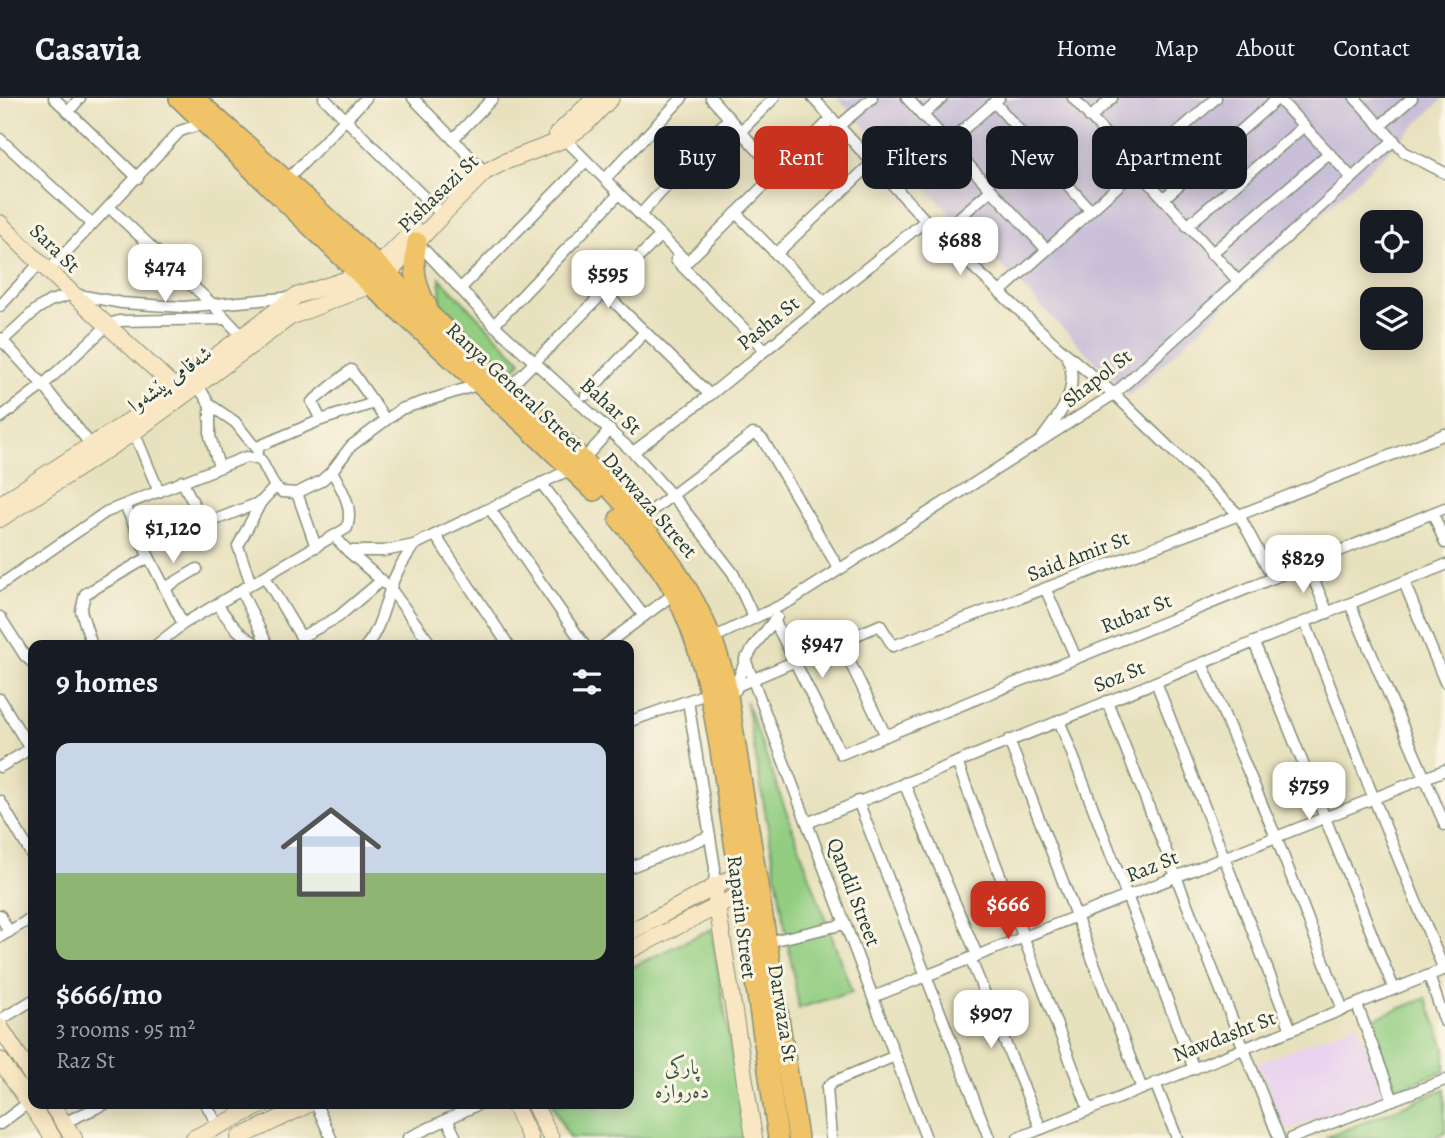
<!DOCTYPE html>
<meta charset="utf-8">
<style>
:root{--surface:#171b24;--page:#242831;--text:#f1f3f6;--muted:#9ea1a6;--line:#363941;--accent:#c8321e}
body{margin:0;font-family:Alegreya,Amiri,serif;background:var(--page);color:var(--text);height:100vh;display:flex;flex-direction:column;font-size:26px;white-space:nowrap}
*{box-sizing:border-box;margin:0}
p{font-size:23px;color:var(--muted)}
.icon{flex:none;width:38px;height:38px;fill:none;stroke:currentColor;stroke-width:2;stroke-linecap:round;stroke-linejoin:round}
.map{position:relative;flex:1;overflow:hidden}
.sheet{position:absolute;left:28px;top:542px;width:606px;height:469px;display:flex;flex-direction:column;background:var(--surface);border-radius:14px;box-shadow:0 4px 18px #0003}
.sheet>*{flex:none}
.top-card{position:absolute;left:654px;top:28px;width:665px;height:63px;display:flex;gap:14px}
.fabs{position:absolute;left:1360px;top:112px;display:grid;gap:14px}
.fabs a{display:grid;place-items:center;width:63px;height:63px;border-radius:14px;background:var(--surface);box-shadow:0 4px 18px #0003;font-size:35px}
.price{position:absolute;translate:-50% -60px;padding:0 16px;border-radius:14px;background:#fff;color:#222;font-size:23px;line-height:46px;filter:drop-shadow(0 2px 4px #0008)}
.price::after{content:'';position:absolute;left:50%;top:42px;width:21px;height:16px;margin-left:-10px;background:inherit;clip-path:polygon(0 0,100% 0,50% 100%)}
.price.selected{background:var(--accent);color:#fff}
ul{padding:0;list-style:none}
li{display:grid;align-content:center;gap:14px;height:371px;padding:0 28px}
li+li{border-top:2px solid var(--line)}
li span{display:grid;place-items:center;height:217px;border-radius:14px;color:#555}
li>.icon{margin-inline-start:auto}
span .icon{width:126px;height:126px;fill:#fffc;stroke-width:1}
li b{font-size:30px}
h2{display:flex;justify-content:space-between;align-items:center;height:84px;padding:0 28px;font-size:30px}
.pill{padding:0 24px;border-radius:14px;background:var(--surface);box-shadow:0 4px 18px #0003;font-size:24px;line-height:63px}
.pill.selected{background:var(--accent);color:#fff}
header{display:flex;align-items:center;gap:42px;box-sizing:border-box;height:98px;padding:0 35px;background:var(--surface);border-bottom:2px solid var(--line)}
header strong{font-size:33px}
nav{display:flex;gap:38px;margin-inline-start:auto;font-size:24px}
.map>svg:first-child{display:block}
.built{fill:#e8d2ef}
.industrial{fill:#c9bfd8}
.green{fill:#92cd81;stroke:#58855a;stroke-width:2}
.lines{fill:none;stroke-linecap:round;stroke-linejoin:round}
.street-casing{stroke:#848f79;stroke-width:13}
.secondary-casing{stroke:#848f79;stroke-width:18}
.highway-casing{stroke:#848f79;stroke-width:22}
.street{stroke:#fff;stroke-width:10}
.secondary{stroke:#f9e7c3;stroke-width:16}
.highway{stroke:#f1c369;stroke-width:19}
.labels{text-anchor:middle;stroke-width:6;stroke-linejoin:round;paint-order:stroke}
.street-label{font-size:21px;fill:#1f3d34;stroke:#fcf5e5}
.park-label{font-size:21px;fill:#365a43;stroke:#fcf5e5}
</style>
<header>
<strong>Casavia</strong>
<nav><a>Home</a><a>Map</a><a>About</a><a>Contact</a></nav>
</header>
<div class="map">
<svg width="1445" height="1040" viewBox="0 0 1445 1040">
<rect width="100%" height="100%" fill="#fcf5e5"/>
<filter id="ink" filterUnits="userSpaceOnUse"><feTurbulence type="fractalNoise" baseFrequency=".0143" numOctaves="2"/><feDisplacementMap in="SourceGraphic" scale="14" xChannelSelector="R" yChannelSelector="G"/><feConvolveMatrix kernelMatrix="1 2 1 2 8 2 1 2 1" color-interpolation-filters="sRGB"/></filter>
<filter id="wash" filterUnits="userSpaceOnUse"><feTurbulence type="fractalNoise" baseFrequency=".00686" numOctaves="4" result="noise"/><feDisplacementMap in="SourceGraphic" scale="28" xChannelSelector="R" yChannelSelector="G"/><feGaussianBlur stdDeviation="1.57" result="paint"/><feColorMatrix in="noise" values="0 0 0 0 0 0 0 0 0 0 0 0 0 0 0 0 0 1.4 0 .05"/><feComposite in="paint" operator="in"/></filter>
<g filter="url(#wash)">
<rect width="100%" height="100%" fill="#e8e1be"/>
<path class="built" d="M1358,925L1383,996L1285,1033L1258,965Z"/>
<path class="industrial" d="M837,0H1441V3L1129,298Z"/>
<g class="green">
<path d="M440,180L521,263L507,280L441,213Z"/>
<path d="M746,603L852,894L799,910Z"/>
<path d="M711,831L746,1040H569L552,1006H628V871Z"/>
<path d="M1426,900L1445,950V973L1396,991L1370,922Z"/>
<path d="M1445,991V1035L1432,1040H1325Z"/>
</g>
</g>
<g filter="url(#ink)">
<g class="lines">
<g class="street-casing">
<g id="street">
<path d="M54,0L138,80"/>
<path d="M324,0L436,111"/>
<path d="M413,0L485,74"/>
<path d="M711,0L777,74"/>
<path d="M813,0L939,137L1056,247L1114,296L1239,417L1273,480"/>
<path d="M907,0L1046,151"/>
<path d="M1073,0L1238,183"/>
<path d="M1278,0L1352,80"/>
<path d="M1355,0L1404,54L1445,75"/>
<path d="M994,4L1090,112"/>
<path d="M68,14L80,0"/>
<path d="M922,18L942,0"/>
<path d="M1090,20L1112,0"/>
<path d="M839,28L872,0"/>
<path d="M1380,28L1412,0"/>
<path d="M741,33L774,0"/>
<path d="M561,37L687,164L832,20"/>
<path d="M0,41L92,126"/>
<path d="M453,41L493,0"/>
<path d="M948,45L999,0"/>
<path d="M605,81L682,0"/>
<path d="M287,82L366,0"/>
<path d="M1163,101L1278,0"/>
<path d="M109,109L213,207L242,238"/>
<path d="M736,115L824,204"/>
<path d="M640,117L729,20"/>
<path d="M1187,128L1303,29"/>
<path d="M939,137L991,92"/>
<path d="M417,144L494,227L635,356L682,409L733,475L754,520"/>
<path d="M776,156L872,65"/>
<path d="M1211,156L1328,56"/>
<path d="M676,162L765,252"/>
<path d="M460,191L586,63"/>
<path d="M604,194L710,297"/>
<path d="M1000,194L1216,0"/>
<path d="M0,208L39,166L48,169L53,168L180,33L205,25"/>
<path d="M494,227L619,96"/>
<path d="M0,240L43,287L91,347"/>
<path d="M0,245L37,211L50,203L73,196L122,205L183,209L294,199"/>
<path d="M197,286L210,307V338L219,369"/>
<path d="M508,291L661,137"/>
<path d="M586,297L645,234"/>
<path d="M210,307L235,324L258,353"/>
<path d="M0,320L43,287L109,226L119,223L226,221"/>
<path d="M321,322L312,304L351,272L385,321"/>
<path d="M132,329L159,394"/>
<path d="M1043,339C1061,316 1081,289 1067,260"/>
<path d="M257,349L321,322L374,305"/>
<path d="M633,354L710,297L925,123"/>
<path d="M582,363L610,332"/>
<path d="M182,383L203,424L207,425L261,404"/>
<path d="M541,385L644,518"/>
<path d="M297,395L316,449"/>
<path d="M125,407L143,447L183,526"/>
<path d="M490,411L585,548"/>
<path d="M1433,415L1445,445"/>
<path d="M638,423L753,336L757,337L763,342L839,471"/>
<path d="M435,437L509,548"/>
<path d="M334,438L348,453L390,490L432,548"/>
<path d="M348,453H384L414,447"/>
<path d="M1307,466L1328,515"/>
<path d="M265,479L301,539L338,519L382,482"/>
<path d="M1404,484L1445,584"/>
<path d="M251,486L238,448L261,404L275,389"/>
<path d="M0,487L106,414L246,359L261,362L275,389L282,394L297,395L321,383L332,373L351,348L401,311L480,286"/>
<path d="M165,490L197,471"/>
<path d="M1046,492L1076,560"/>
<path d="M241,493L268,548"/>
<path d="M217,506C230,524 241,541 263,548"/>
<path d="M1350,506L1445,727"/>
<path d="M0,519L25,558L33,565"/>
<path d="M774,522L841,656L1445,410"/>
<path d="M1305,524L1374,701L1444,872"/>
<path d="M713,540L790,503L1114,296L1394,42"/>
<path d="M840,544L886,638"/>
<path d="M1254,544L1394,891"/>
<path d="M92,548L81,513L85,496L149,459"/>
<path d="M155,548L183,526L347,430C354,409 342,392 332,373"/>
<path d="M366,548C380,531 383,512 390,492C395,475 404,462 414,447L571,371"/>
<path d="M604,548L675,495"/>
<path d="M745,561L926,1040"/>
<path d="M1202,565L1276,739L1343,912"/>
<path d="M1156,584L1291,932"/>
<path d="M737,588L880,527L893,548L1239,417L1445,336"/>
<path d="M736,592C741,562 758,542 777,519"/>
<path d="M0,601L33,656"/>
<path d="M688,603L715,770L714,788"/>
<path d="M1107,603L1279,1040"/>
<path d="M1059,622L1194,971"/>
<path d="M628,624L709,595"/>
<path d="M1009,642L1142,991"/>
<path d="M957,664L1089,1012"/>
<path d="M0,669L30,651"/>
<path d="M904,685L977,857"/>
<path d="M0,703L33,759"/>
<path d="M858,703L989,1040"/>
<path d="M807,725L1445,467"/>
<path d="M628,770L710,738"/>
<path d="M0,817L9,834"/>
<path d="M0,839L33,819"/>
<path d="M767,844L845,826"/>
<path d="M970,860L1041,1031"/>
<path d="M1429,878L1445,924"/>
<path d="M873,899L1445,672"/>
<path d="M1357,907L1393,1002"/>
<path d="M0,922L33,902"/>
<path d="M1155,985L1177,1040"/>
<path d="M206,1006L218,1028"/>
<path d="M316,1006L331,1040"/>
<path d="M447,1021L456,1040"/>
<path d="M63,1025L105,1006"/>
<path d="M0,1026L28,1005"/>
<path d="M408,1040L479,1006"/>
<path d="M831,1040L827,990L833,984L895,958"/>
<path d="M1018,1040L1445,871"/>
<path d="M1292,1040L1445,982"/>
</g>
</g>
<g class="secondary-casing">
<g id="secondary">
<path d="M557,36L595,0"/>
<path d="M0,125C55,183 117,234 174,289"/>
<path d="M0,406L129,323L296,198L366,175L379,167L415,131"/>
<path d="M0,421L134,334L290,219L371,187L388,176L444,115L485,74L504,64L565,41L585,27L611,0"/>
<path d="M714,788L754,1040"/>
<path d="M628,835L739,776"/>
<path d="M628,853L742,796"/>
<path d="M0,929L33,980"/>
<path d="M0,962L53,1040"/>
<path d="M51,1006L74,1040"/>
<path d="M514,1006L530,1040"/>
<path d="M534,1006L551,1040"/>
<path d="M194,1040L264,1006"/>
<path d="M239,1040L309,1006"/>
</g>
</g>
<g class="highway-casing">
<g id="highway">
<path d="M179,0L371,187L525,327L594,393"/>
<path d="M194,0C288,83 380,168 470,255C568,350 694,448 726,585L798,1040"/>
<path d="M417,144C412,167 415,188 427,208"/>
<path d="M619,421C639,444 663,469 676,497C711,567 719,648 731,724C747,829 763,935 778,1040"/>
</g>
</g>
<use href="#street" class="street"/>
<use href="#secondary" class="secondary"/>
<use href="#highway" class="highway"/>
</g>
</g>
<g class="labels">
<g class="street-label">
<text transform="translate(438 95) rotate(-44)" y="7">Pishasazi St</text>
<text transform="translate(55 150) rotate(44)" y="7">Sara St</text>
<text transform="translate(768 225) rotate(-39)" y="7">Pasha St</text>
<text transform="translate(1097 280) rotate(-38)" y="7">Shapol St</text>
<text transform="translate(170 281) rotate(-36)" y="7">شەقامی پێشەوا</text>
<text transform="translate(515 289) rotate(43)" y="7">Ranya General Street</text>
<text transform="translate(611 308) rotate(42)" y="7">Bahar St</text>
<text transform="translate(650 407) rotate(49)" y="7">Darwaza Street</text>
<text transform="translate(1078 458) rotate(-21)" y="7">Said Amir St</text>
<text transform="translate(1136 515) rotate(-22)" y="7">Rubar St</text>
<text transform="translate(1119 578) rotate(-22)" y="7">Soz St</text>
<text transform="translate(1152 768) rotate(-22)" y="7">Raz St</text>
<text transform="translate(854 794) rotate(69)" y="7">Qandil Street</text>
<text transform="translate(742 819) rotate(83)" y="7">Raparin Street</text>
<text transform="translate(783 915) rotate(81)" y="7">Darwaza St</text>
<text transform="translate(1224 938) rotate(-21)" y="7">Nawdasht St</text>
</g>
<g class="park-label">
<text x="682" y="976">پارکی<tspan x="682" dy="24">دەروازە</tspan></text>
</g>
</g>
</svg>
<div class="fabs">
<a><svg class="icon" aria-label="locate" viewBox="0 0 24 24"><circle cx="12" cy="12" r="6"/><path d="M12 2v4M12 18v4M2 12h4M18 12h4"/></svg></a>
<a><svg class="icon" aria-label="layers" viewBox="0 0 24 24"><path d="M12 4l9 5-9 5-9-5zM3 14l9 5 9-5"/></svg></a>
</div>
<b class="price" style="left:960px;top:179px">$688</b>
<b class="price" style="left:165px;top:206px">$474</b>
<b class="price" style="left:608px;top:212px">$595</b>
<b class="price" style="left:173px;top:467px">$1,120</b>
<b class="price" style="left:1303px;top:497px">$829</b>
<b class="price" style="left:822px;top:582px">$947</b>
<b class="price" style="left:1309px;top:724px">$759</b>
<b class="price selected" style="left:1008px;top:843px">$666</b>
<b class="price" style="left:991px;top:952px">$907</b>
<div class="top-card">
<a class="pill">Buy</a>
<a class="pill selected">Rent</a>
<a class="pill">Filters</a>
<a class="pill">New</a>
<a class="pill">Apartment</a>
</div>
<section class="sheet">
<h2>9 homes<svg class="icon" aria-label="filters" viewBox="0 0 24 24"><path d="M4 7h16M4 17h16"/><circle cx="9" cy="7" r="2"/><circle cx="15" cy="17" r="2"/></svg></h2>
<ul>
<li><span style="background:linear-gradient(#c9d6e8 60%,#8fb573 0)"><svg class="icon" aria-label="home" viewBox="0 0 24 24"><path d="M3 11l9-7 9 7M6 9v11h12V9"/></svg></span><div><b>$666/mo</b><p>3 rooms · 95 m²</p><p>Raz St</p></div></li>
</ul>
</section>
</div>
